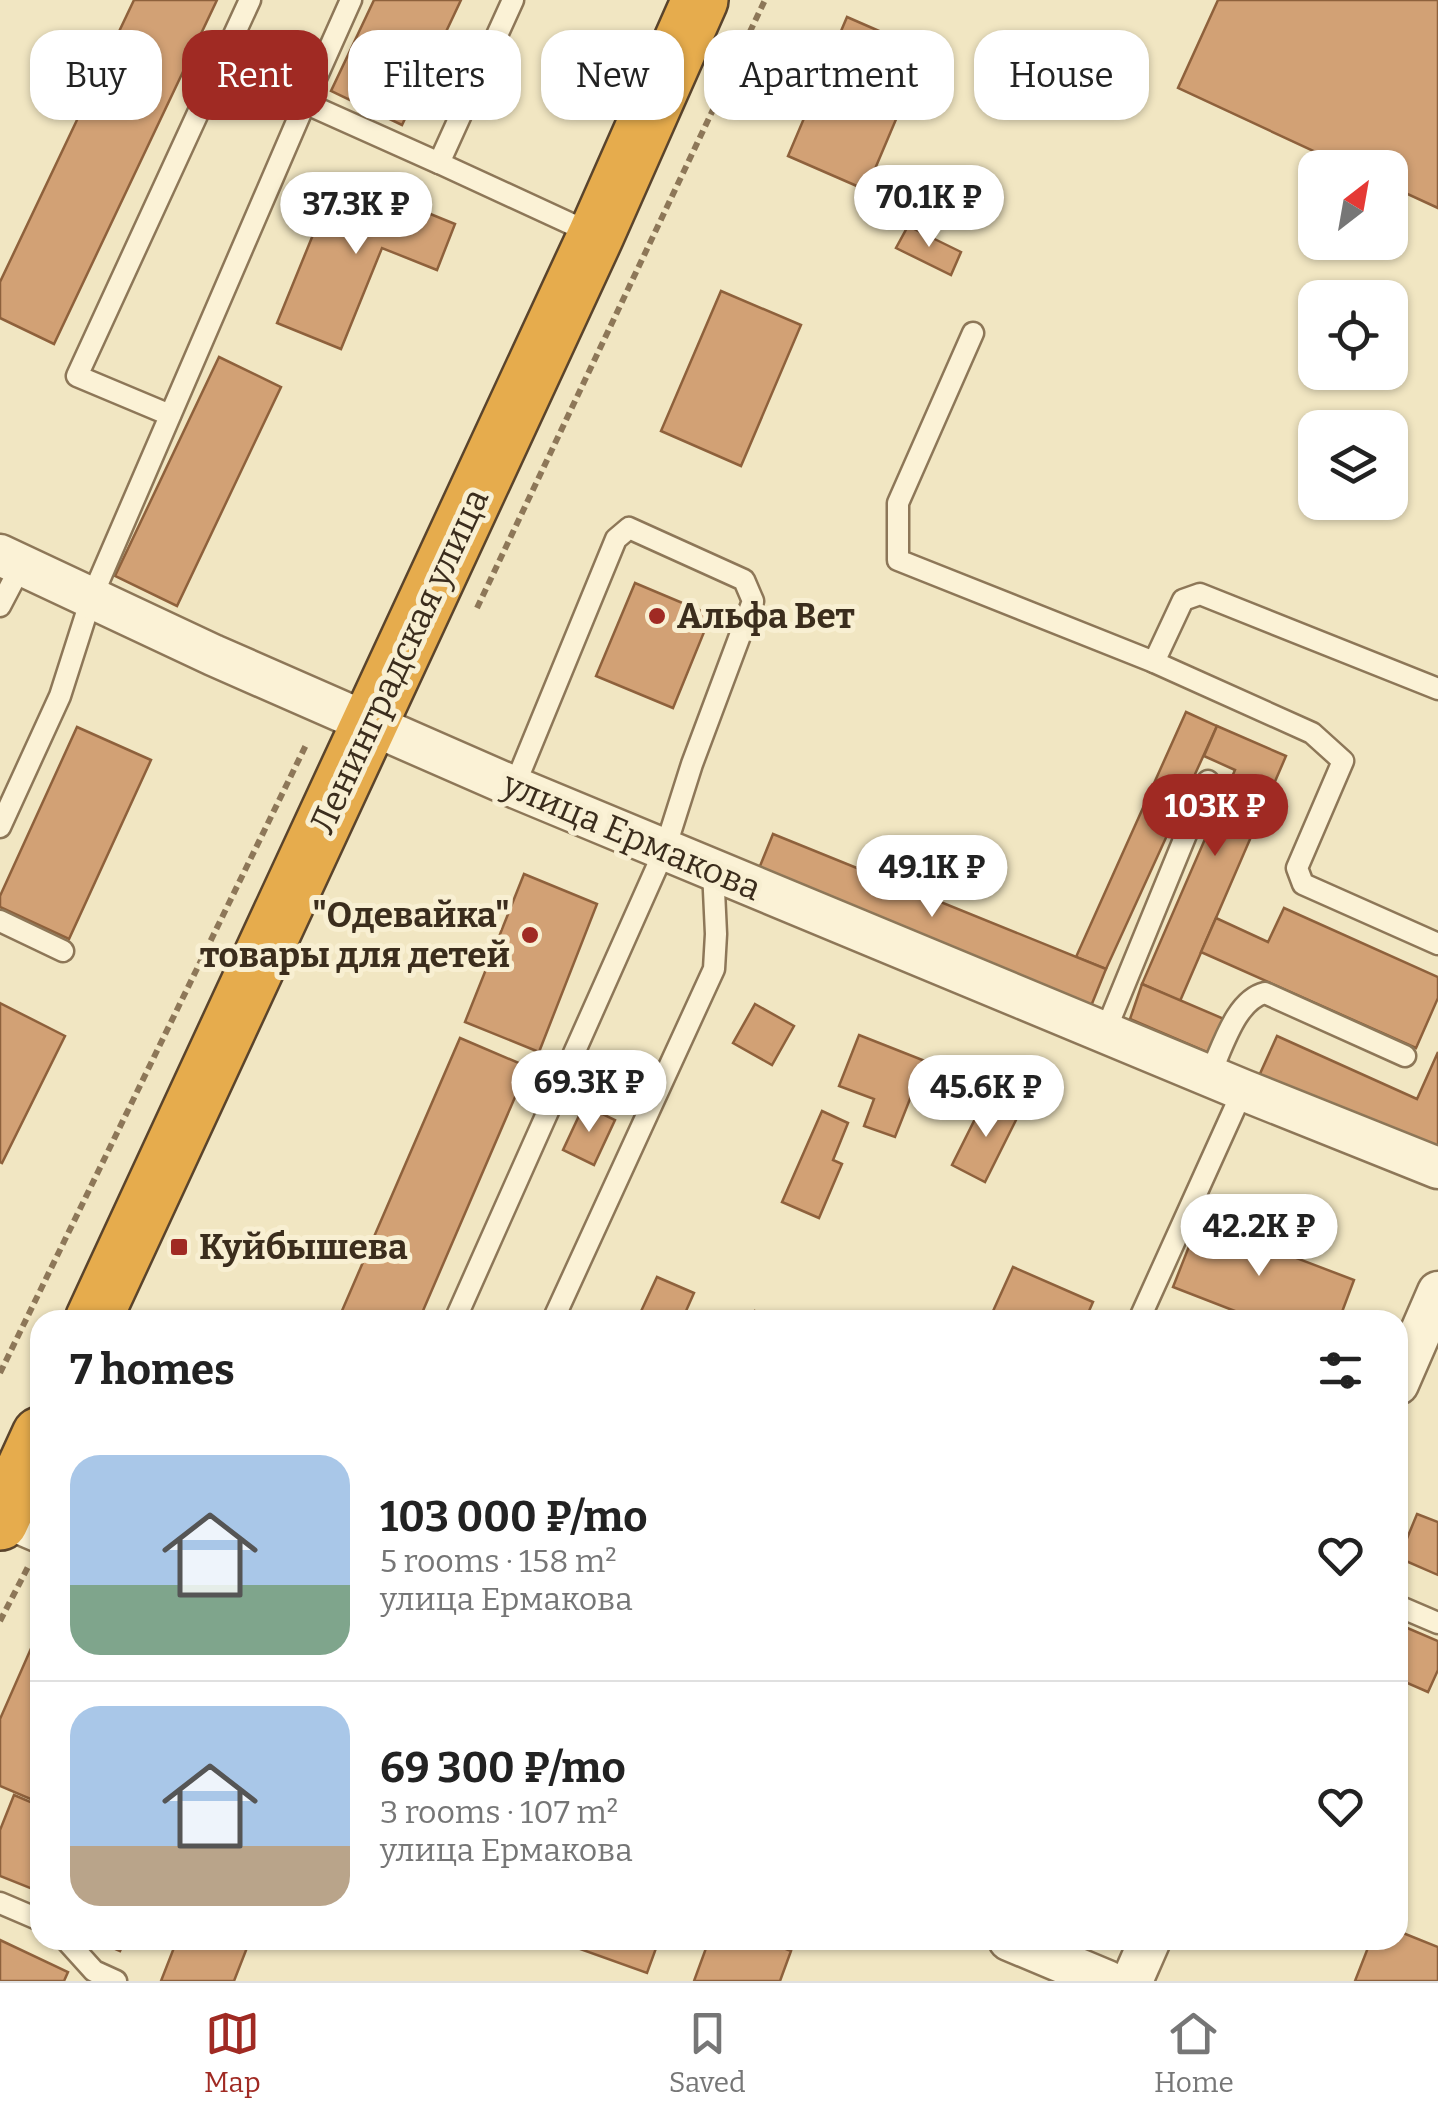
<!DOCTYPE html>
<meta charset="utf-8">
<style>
:root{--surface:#fff;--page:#f6f6f6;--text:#222;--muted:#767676;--line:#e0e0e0;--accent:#a02a23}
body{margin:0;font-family:Bitter,serif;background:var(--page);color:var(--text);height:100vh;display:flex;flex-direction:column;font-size:38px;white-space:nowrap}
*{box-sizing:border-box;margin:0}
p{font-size:32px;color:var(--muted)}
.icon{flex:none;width:55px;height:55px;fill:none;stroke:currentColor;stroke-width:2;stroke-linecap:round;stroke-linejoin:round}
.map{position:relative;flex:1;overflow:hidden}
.details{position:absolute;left:30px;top:1310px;width:1378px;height:640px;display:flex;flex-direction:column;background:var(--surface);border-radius:30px;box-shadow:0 2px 8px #0004}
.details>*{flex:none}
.guide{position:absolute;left:30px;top:30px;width:1380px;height:90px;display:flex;gap:20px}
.needle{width:65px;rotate:31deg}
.fabs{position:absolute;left:1298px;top:150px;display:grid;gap:20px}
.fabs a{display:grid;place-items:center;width:110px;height:110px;border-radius:20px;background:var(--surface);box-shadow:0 2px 8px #0004;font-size:50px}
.price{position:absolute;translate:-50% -85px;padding:0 22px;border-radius:35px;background:#fff;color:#222;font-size:32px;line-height:65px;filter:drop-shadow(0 2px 5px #0008)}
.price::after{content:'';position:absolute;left:50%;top:60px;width:30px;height:22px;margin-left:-15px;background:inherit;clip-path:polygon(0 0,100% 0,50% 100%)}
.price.active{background:var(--accent);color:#fff}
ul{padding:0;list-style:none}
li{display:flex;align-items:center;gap:30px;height:250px;padding:0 40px}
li+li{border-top:2px solid var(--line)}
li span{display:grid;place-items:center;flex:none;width:280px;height:200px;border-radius:30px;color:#555}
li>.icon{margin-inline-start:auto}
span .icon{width:120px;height:120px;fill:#fffc;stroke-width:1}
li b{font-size:42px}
h2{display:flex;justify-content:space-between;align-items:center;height:120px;padding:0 40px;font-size:42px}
.pill{padding:0 35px;border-radius:30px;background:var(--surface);box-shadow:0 2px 8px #0004;font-size:35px;line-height:90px}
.pill.active{background:var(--accent);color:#fff}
.tab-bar{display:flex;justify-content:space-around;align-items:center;height:140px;border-top:2px solid var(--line);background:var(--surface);font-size:28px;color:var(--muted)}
.tab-bar a{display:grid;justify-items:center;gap:5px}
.tab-bar .active{color:var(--accent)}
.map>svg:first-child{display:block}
.building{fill:#d2a175;stroke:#8e613c;stroke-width:2.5}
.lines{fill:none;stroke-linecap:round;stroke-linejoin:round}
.lane-casing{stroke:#8d7758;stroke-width:25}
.street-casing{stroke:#8d7758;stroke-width:45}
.highway-casing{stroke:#5a442c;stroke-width:60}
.path{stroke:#8d7758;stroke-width:6;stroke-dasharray:8 5;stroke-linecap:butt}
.lane{stroke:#fbf2d6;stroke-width:20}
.street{stroke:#fbf2d6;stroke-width:40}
.highway{stroke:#e6ac4d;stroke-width:55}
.poi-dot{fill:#a02a23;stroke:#f8efd2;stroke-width:4}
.labels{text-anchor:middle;stroke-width:10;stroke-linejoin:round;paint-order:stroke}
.poi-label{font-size:35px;font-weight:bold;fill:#3b2d1d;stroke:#f8efd2;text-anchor:start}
.street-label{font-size:35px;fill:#3b2d1d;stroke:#f8efd2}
</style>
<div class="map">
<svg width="1438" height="1981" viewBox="0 0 1438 1981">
<rect width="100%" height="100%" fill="#f1e6c2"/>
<g class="building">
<path d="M134,0H217L54,344L0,318V282Z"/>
<path d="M374,0H461L402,125L331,91Z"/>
<path d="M1218,0H1438V208L1390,186V168H1350L1178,88Z"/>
<path d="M847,17L925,51L866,190L788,156Z"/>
<path d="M337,176L455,224L437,270L382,248L341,349L277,323Z"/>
<path d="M908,226L961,252L951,275L896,248Z"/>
<path d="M721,291L801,325L741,466L661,431Z"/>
<path d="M219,357L281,387L177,606L115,576Z"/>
<path d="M635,583L711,615L673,708L596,676Z"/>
<path d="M1186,712L1217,726L1106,969L1076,957Z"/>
<path d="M1217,726L1286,756L1180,1001L1142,984L1235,770L1204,756Z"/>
<path d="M77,727L151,760L69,939L0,907V896Z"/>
<path d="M773,834L1106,969L1091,1006L758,871Z"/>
<path d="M524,874L597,904L539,1052L465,1022Z"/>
<path d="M1284,908L1438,977V998L1416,1048L1201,952L1216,918L1268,942Z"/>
<path d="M1142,984L1224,1019L1209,1053L1130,1019Z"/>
<path d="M0,1003L65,1036L2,1163L0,1162Z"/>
<path d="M755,1004L794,1026L772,1065L733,1043Z"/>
<path d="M859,1035L925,1061L895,1137L864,1126L874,1099L839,1086Z"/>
<path d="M1277,1036L1417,1099L1438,1052V1157L1259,1076Z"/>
<path d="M460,1038L528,1067L419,1320H338Z"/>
<path d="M986,1097L1019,1114L985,1182L952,1165Z"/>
<path d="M584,1105L615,1120L594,1165L563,1150Z"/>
<path d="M822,1111L848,1123L833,1160L842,1164L819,1218L782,1202Z"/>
<path d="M1199,1221L1354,1280L1339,1320H1258L1173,1287Z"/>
<path d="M1013,1267L1093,1302L1085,1320H989Z"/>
<path d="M657,1277L694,1293L682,1320H637Z"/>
<path d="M755,1311L773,1320H750Z"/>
<path d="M1417,1514L1438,1522V1575L1399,1558Z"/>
<path d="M1398,1624L1438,1641V1670L1428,1692L1398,1679Z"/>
<path d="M40,1628V1803L0,1786V1719Z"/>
<path d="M14,1795L40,1806V1892L0,1876V1830Z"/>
<path d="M1398,1931L1438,1947V1981H1355L1371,1940H1398Z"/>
<path d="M0,1940L68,1972L64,1981H0Z"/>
<path d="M95,1940H125L120,1951Z"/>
<path d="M177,1940H250L234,1981H161Z"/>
<path d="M571,1940H659L647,1973L569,1945Z"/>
<path d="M709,1940H763L791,1951L780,1981H694Z"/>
</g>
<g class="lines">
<g class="lane-casing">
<g id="lane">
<path d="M513,0L439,163L593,234"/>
<path d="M305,103L351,0"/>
<path d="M973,333L898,503V560L1154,662L1183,600L1200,594L1438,689"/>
<path d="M170,415L77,376L250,0"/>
<path d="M0,606L21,566"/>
<path d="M1154,662L1312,733L1343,761L1297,868L1303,884L1438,944"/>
<path d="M0,827L60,696L91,599L305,103L439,163"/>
<path d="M0,921L63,951"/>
<path d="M1105,1032L1208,781"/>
<path d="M1209,1076C1222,1050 1235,1000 1265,993L1405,1056"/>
<path d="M455,1320L665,849L692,764L753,601L744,580L629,528L616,539L514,787"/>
<path d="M553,1320L714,969L716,934L713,869"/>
<path d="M1139,1320L1243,1090"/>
<path d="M1398,1606L1438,1623"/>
<path d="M0,1903L40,1920"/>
<path d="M66,1940L94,1971L116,1981"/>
</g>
</g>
<g class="street-casing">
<g id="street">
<path d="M0,555L213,655L514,787L1243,1090L1438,1168"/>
<path d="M1398,1384L1438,1292"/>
<path d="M0,1515L40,1532"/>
<path d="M1009,1940L1107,1981"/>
<path d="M1132,1981L1150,1940"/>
</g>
</g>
<g class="highway-casing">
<g id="highway">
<path d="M93,1320L596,235L700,0"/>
<path d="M0,1522L40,1435"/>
</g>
</g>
<g class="path">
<path d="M477,608L765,0"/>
<path d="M0,1373L306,745"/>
<path d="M0,1621L29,1565"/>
</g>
<use href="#lane" class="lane"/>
<use href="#street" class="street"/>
<use href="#highway" class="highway"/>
</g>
<g class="poi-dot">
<circle cx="657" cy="616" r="10"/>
<circle cx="530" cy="935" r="10"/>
<rect x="169" y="1237" width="20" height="20" rx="5"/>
</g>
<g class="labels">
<g class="poi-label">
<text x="677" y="628">Альфа Вет</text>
<text x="510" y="927" text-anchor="end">"Одевайка"<tspan x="510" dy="40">товары для детей</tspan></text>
<text x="199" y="1259">Куйбышева</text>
</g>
<g class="street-label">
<text transform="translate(399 661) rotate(-65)" y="12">Ленинградская улица</text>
<text transform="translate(632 836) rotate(23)" y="12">улица Ермакова</text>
</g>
</g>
</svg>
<div class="fabs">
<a><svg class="needle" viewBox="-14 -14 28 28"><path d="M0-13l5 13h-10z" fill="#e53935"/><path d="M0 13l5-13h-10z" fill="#767676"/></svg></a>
<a><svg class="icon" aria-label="locate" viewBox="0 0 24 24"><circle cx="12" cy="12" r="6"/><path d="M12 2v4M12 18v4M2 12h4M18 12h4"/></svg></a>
<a><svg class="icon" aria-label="layers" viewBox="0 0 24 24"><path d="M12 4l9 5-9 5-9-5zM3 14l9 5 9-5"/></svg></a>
</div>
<b class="price" style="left:929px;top:250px">70.1K ₽</b>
<b class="price" style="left:356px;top:257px">37.3K ₽</b>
<b class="price active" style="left:1215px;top:859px">103K ₽</b>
<b class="price" style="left:932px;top:920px">49.1K ₽</b>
<b class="price" style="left:589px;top:1135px">69.3K ₽</b>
<b class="price" style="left:986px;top:1140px">45.6K ₽</b>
<b class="price" style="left:1259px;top:1279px">42.2K ₽</b>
<div class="guide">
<a class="pill">Buy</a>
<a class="pill active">Rent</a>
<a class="pill">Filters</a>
<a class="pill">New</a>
<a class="pill">Apartment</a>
<a class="pill">House</a>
</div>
<section class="details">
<h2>7 homes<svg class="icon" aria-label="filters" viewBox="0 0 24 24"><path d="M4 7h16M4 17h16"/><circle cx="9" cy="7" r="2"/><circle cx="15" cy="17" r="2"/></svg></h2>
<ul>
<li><span style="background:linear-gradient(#a9c7e8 65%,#7fa58c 0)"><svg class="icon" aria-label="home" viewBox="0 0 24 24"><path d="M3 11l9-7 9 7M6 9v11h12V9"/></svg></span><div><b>103 000 ₽/mo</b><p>5 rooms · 158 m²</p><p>улица Ермакова</p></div><svg class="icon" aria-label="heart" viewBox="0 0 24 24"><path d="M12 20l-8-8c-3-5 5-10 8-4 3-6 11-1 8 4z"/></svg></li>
<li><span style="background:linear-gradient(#a9c7e8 70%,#b9a48a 0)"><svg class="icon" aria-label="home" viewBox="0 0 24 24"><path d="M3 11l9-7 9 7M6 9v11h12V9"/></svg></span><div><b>69 300 ₽/mo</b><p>3 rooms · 107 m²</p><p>улица Ермакова</p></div><svg class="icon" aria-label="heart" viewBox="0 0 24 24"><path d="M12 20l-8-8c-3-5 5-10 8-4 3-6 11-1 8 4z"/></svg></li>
</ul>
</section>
</div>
<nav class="tab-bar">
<a class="active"><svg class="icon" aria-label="map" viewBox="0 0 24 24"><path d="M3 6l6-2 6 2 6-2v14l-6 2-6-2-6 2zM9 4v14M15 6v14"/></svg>Map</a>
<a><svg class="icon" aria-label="saved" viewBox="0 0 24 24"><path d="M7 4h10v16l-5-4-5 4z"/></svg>Saved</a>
<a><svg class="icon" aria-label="home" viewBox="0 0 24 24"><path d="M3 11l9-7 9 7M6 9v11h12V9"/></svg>Home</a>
</nav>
